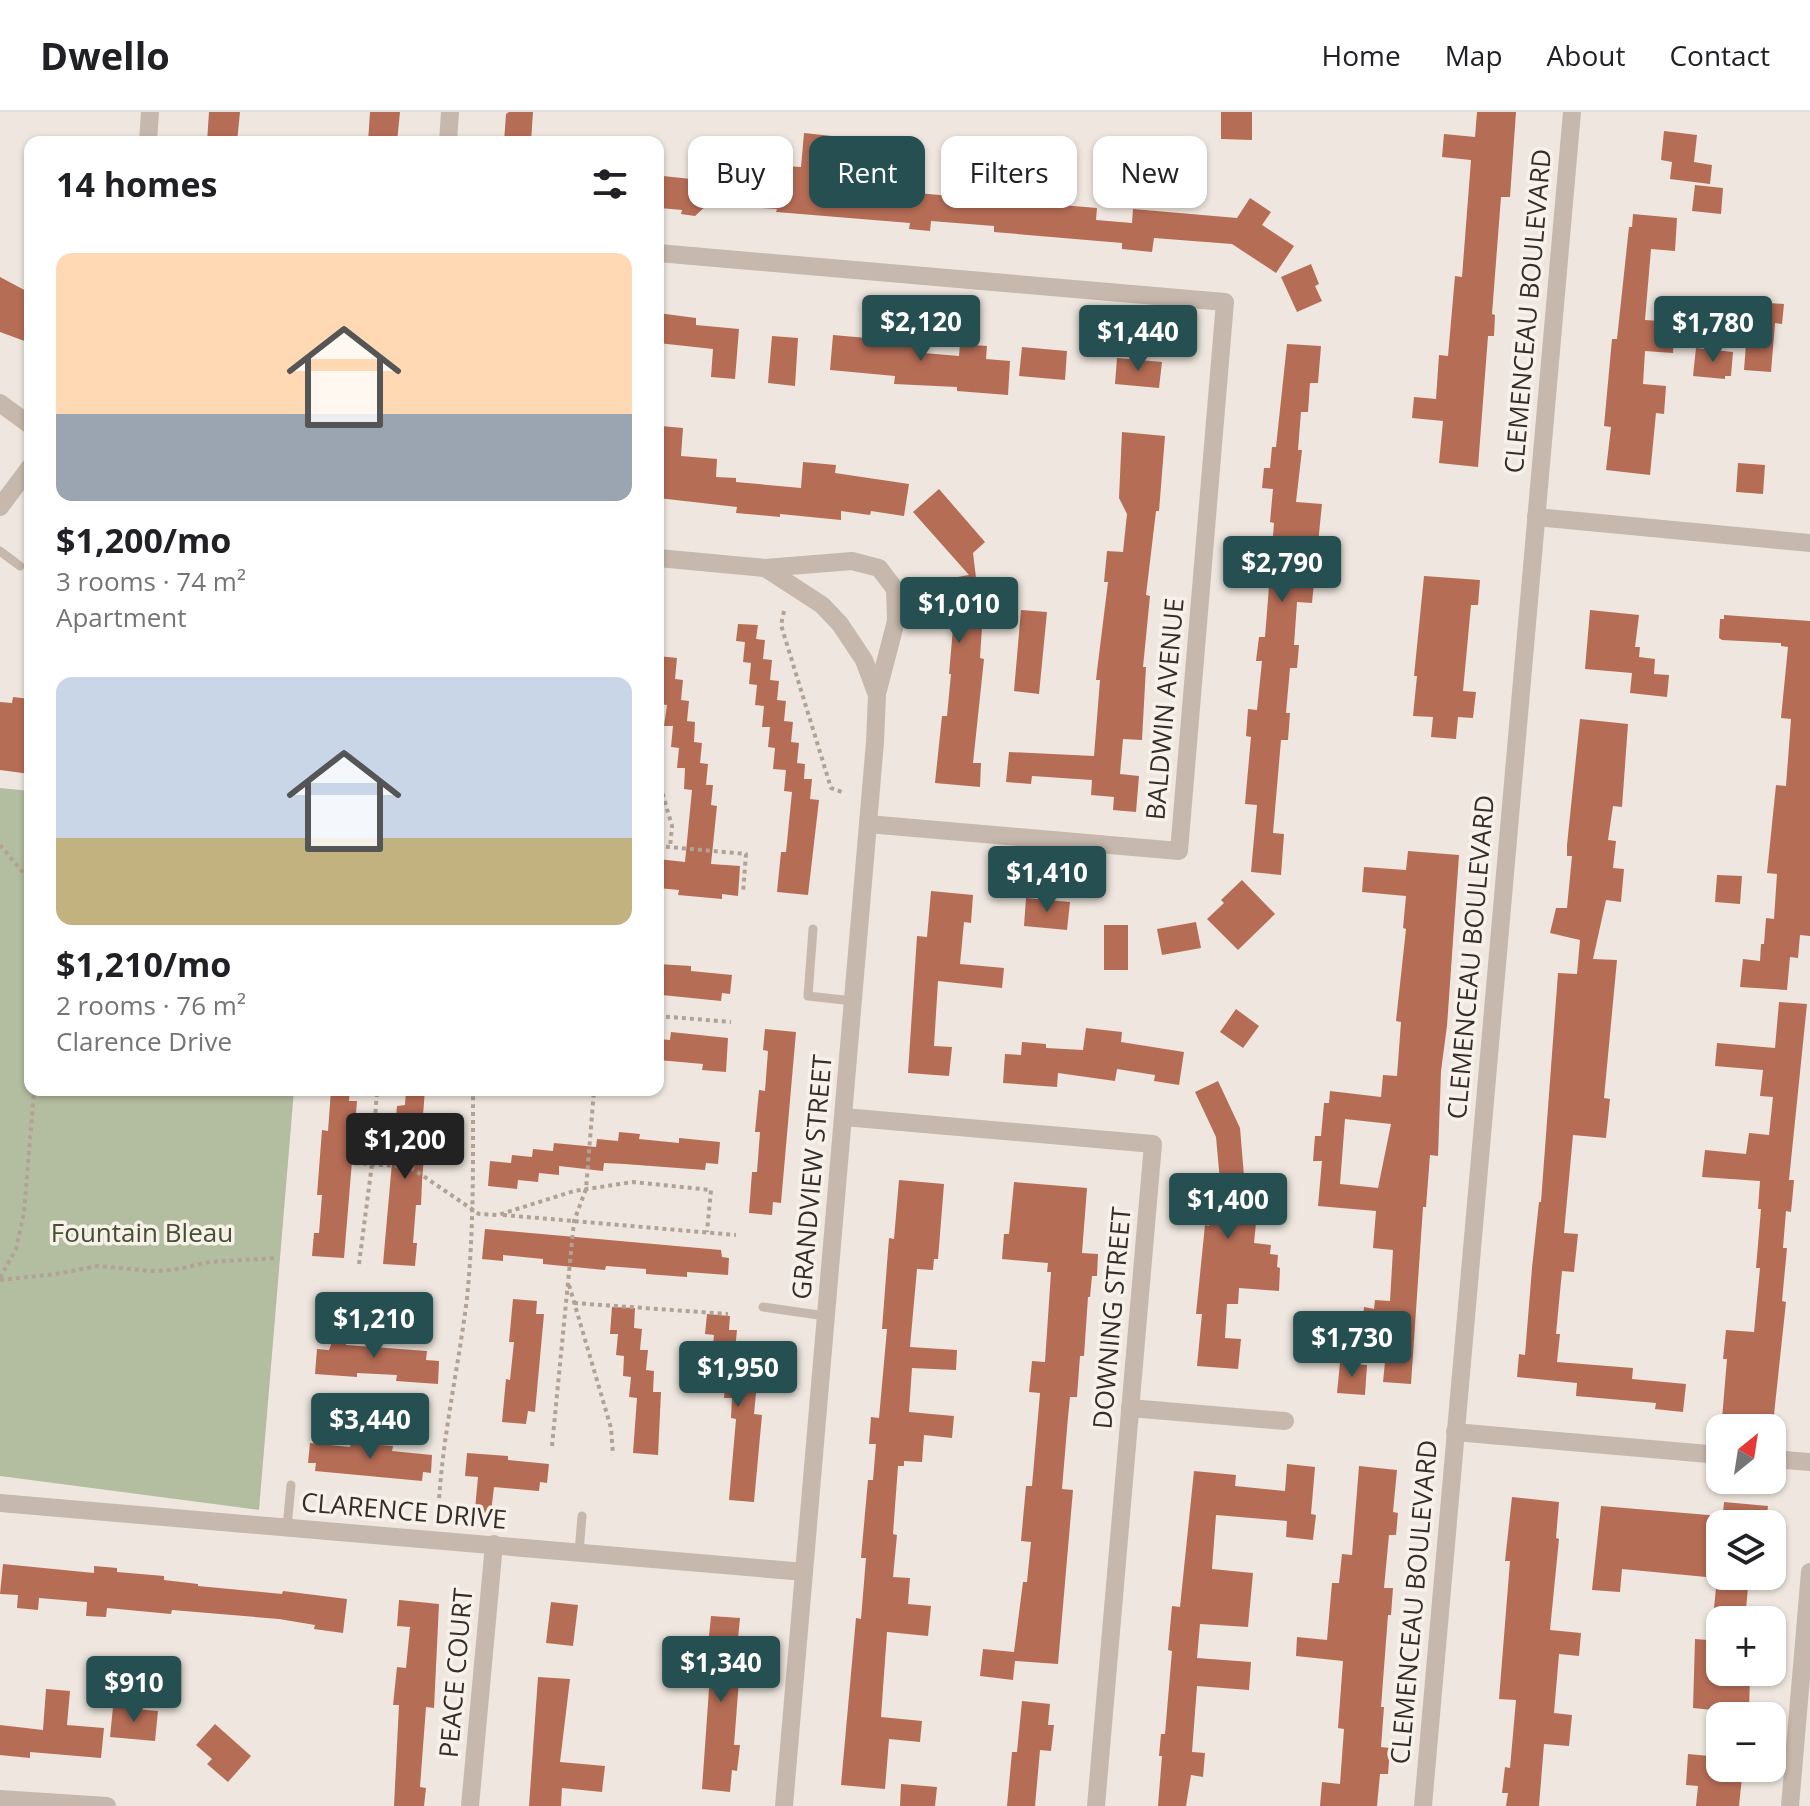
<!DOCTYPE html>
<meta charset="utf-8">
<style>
:root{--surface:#fff;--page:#f6f6f6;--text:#202124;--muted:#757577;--line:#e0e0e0;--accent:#254f51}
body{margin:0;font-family:"Open Sans",sans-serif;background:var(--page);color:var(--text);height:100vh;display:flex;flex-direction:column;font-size:30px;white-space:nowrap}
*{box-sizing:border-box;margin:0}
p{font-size:26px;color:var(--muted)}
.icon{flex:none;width:44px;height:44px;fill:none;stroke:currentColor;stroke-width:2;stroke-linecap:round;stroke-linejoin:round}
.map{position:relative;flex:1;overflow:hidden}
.panel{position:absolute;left:24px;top:24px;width:640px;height:960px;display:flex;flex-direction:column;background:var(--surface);border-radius:16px;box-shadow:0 2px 6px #0004}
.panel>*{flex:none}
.top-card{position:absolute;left:688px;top:24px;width:760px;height:72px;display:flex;gap:16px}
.needle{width:52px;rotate:30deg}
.buttons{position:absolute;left:1706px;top:1302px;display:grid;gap:16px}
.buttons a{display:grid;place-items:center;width:80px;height:80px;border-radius:16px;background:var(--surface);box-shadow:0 2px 6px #0004;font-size:40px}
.price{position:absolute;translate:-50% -68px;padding:0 18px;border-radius:8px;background:var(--accent);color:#fff;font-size:26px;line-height:52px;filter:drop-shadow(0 2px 4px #0008)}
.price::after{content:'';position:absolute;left:50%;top:48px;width:24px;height:18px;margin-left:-12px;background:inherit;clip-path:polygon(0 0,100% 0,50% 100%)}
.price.active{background:#222;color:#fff}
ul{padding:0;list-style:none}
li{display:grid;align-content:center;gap:16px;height:424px;padding:0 32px}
li span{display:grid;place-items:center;height:248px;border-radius:16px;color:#555}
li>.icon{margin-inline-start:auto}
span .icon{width:144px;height:144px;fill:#fffc;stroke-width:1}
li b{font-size:34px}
h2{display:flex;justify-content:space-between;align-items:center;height:96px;padding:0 32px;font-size:34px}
.pill{padding:0 28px;border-radius:16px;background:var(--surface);box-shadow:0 2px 6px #0004;font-size:28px;line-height:72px}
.pill.active{background:var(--accent);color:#fff}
header{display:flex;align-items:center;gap:48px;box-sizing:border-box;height:112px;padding:0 40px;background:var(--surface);border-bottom:2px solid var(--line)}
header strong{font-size:38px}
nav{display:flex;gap:44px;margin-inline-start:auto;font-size:28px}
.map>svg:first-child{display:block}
.green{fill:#b3bda0}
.building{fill:#b66d56;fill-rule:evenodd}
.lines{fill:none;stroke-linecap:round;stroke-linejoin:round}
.path{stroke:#b2a296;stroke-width:4;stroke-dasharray:4 4;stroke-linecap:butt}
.service{stroke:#c6b8ac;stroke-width:9}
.minor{stroke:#c6b8ac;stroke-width:18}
.labels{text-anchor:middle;stroke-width:7;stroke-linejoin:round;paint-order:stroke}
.street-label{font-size:26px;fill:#352d2a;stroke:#f8f1ea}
.park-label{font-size:26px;fill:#455031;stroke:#f8f1ea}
</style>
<header>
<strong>Dwello</strong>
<nav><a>Home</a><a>Map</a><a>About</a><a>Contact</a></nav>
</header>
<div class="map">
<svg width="1810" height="1694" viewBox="0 0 1810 1694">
<rect width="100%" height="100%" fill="#efe7df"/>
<path class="green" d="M0,676L30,679V978H294L259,1398L0,1364Z"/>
<g class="building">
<path d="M209,0H240L237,30H207Z"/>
<path d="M370,0H400L397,30H368Z"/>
<path d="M509,0H533L531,30H504L506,2Z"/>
<path d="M1221,0H1252V28L1221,27Z"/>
<path d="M1477,0H1516L1510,85H1501L1492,202L1495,203L1494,224H1488L1478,355L1439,351L1443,309L1412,306L1414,285L1436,287L1439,243L1448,244L1455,164L1462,165L1471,48L1442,45L1444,22L1475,25Z"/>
<path d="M1664,19L1697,23L1694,50L1712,53L1710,72L1670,67L1672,50L1661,48Z"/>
<path d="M804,21L832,24L827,76L888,81L890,58L910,60L919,61L917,81L996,88L997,77L1041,81V87L1050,88V92L1097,96L1096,108L1132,111L1133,97L1237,106L1250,86L1271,100L1262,113L1294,134L1276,161L1232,132L1154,126L1152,140L1122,137V131L994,120V114L931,109L930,119L909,117L910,111L776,100L777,97L708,92L695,104L681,102L682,98L660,96L663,64L729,71V67L783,71L785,54L801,55Z"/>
<path d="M1695,73L1723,76L1721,102L1692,99Z"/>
<path d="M1633,102L1677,106L1675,139L1651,137L1645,208L1675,210L1673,241L1645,239L1643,272L1666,274L1664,302L1656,301L1650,363L1606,358L1611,315L1604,314L1612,227H1617L1629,115H1632Z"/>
<path d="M1311,152L1319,172L1315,174L1322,189L1297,200L1281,165Z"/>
<path d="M0,165L30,181V231L0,220Z"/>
<path d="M1753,190L1784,192L1782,212L1775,211L1771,260L1744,258L1746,232L1750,233Z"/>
<path d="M658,201L696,206V213L739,217L735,267L711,265L713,237L658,231Z"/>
<path d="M867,220L925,227L924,241L959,244L960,232L987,234L986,247L1010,249L1008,283L957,279V275L894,272L895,264L830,258L833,223L867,226Z"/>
<path d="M772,224L798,226L795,274L768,271Z"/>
<path d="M1287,232L1321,234L1318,271H1310L1308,300H1301L1298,338H1302L1296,390L1322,392L1312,491L1297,490L1294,533H1299L1297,556H1290L1286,601H1290L1288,628H1281L1273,721L1284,722L1281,763L1251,760L1257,693L1245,692L1251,625L1246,624L1248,597L1257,598L1262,549H1256L1259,525H1265L1274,411L1270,410L1273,377L1262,376L1264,356H1270L1272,335H1276Z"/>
<path d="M1022,235L1067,239L1065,268L1019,264Z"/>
<path d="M1696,236L1733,240L1731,264H1725V267L1693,264Z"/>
<path d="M1117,246L1162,250L1159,276L1115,272Z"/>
<path d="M661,314L683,316L681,344L717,347L716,365L736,366V370L801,376L803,350L836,353L835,361L909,372L904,404L871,399L870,403L841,399V408L780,402V405L736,401L737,395L658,386Z"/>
<path d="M1122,320L1165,324L1159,399H1156L1146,483L1150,484L1143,555H1146L1142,628L1123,627L1120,662L1139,664L1136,700L1113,698L1114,685L1091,683L1092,668L1032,664L1031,672L1006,670L1009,640L1094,644L1100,568H1096L1097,559L1108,470H1104L1107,439L1123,440L1127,402L1119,386Z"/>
<path d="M1738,351L1765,353L1763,382L1736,380Z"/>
<path d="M939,377L985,430L973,441L982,515L980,546L984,547L973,651H981L980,675L935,671L942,604H947L951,562H949L954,505L951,488H954L952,466L969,463L913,400Z"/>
<path d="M1424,464L1480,468L1478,493H1471L1463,579L1476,580L1473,606L1458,605L1456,627L1431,625L1433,605L1413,604L1417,564H1414Z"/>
<path d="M1021,498L1047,500L1039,582L1014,579Z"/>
<path d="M1590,498L1639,503L1635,535H1640L1639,545L1655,547L1654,562L1669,563L1667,585L1630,581L1632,561L1585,557Z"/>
<path d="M1724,503L1810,509V824L1800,823L1798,846L1790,845L1787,878L1740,875L1743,847L1760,849L1761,832H1764L1766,806L1774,807L1777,762L1767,761L1776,673L1786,674L1791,607L1781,606L1788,535L1781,534V531L1722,528L1719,526L1720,507H1724Z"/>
<path d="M738,512L758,513L756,527L765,528L763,547L772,548L770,568L779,569L777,588L786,589L784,609L793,610L791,630L799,631L797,651L805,652L804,667H812L810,687L819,688L808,783L777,780L781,740H786L792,680L784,679L786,658L773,657L775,636L768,635L770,615H762L764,594L755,593L757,573L749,572L751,551L743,550L745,530L736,529Z"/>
<path d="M658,544L677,546L675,567L683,568L681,588L689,589L687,609L695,610L694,630L702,631L700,651L708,652L706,673H713L711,693L717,694L711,752L740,754L738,784L722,782V787L678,783L679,778L658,776V747L685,750L692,678L684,677L685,656H677L679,636L671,635L673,614H664L667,593L659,592Z"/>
<path d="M13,585L30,587V662L0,658V590L12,591Z"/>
<path d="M1580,607L1628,612L1622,695L1613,694L1608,728L1616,729L1613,756L1624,757L1621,790L1606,788L1593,847L1617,848L1604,986L1610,987L1606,1026L1573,1023L1564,1121L1578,1122L1574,1160L1562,1159L1556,1222H1560L1557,1250L1633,1256L1632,1267L1686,1272L1683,1300L1655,1297L1656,1291L1576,1284L1577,1271L1517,1265L1519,1242L1525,1243L1532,1156L1539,1090H1541L1558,861L1577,862L1580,828L1550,821L1556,796H1567L1572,744H1567V733Z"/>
<path d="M1408,739L1459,743L1447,914L1441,959L1438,1044L1430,1043L1426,1095H1423L1411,1272L1383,1270L1388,1220L1362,1219L1364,1195L1374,1197L1375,1188L1390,1189L1393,1138L1373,1136L1376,1099L1318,1094L1322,1049H1313L1315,1024H1321L1324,991H1329L1330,979L1381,985L1383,963L1397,964L1401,910L1396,909L1406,817L1403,816L1406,784L1362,780L1364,755L1406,758ZM1345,1007L1391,1012L1378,1076L1340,1072Z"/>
<path d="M1717,763L1742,764L1740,792L1715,790Z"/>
<path d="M1242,768L1275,802L1238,838L1207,807L1224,791L1221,788Z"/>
<path d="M931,779L973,783L971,811L964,810L960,852L1004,856L1002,876L938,869L934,934L952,935L949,964L908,961L917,824L927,825Z"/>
<path d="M1026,786L1070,790L1067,818L1024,814Z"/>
<path d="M1196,810L1201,836L1162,843L1157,817Z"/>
<rect x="1104" y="813" width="24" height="45"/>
<path d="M658,852L691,854V859L732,863L730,882L722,881L721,889L662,883L663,873L658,872Z"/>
<path d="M1779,890L1807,892L1789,1068H1794L1792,1090L1791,1100L1786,1099L1783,1136H1787L1782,1189L1786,1190L1773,1312L1722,1307L1727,1247H1723L1726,1218L1754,1220L1760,1156H1756L1761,1097H1758L1760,1069L1702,1065L1705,1038L1746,1042L1749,1021L1769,1023L1773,985L1760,984L1763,958L1715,954L1717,931L1775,936Z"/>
<path d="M1236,897L1259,914L1243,936L1220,920Z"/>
<path d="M1086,916L1122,920L1121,930L1184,940L1179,973L1154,969L1155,963L1117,957L1115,969L1058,961L1057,975L1003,971L1005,942L1021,943L1022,930L1046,932V936L1083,938Z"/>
<path d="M765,917L796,920L781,1091L773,1090L772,1103L749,1101L752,1060H757L760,1020H755L759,978L765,979L768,939L763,938Z"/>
<path d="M671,920L728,926L726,960L702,958L703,952L658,948V927L670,928Z"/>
<path d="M1218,969L1240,1016L1247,1100L1257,1101L1254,1131L1271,1133L1270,1142L1278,1143L1277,1155L1280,1156L1279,1179L1239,1176L1238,1192H1227L1225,1226L1241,1227L1238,1257L1197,1254L1202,1202H1196L1205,1113L1209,1114L1212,1090L1222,1091L1216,1025L1195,980Z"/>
<path d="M331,978H350L349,989H357L344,1146L312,1144L314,1121H319L322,1083H317L322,1018L328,1019Z"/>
<path d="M406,978H425L421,1028L425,1029L422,1070L421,1093H416L413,1131H417L415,1154L383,1152L397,994L405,993Z"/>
<path d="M619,1020L640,1022L639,1027L679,1031V1026L720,1030L718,1052L706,1051L705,1058L624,1052L604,1051L603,1059L559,1054V1063L539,1061L538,1070L518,1068L517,1077L488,1074L490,1049L511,1051L512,1043L532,1045L533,1037L553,1039L554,1031L596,1035L597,1027L618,1029Z"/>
<path d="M899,1068L944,1072L938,1147H934L933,1158L917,1157L910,1235L957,1238L956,1258L912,1256L909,1300L954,1304L952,1326L924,1323L922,1350L904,1349V1354H898L893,1422L897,1423L893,1465L910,1466L908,1492L931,1494L928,1524L887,1520L881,1605L922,1609L920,1630L889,1627L885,1677L841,1673L856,1506L861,1507L866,1446H861L868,1368H873L876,1332H869L871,1305L879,1306L887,1217H882L889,1126L894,1127Z"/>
<path d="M1014,1070L1087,1076L1082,1141L1098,1142L1097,1164H1092L1090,1185H1088L1084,1244H1080L1077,1285H1070L1068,1305L1062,1377L1073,1378L1058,1552L1015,1549L1013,1568L980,1564L983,1537L1014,1540L1023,1470H1027L1031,1430L1021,1429L1026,1374H1032L1040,1281L1029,1280L1032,1249L1045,1250L1051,1160H1047L1048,1151L1002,1147L1004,1122H1009Z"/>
<path d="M485,1117L721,1138L722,1145L729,1146L728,1163L687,1160V1165L646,1162V1157L606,1154L605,1158L543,1152V1147L503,1143V1149L482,1147Z"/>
<path d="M513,1187L537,1189L536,1202H544L535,1300L528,1299L526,1312L502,1310L506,1267L510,1268L514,1230H509Z"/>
<path d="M612,1195L635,1196L634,1216L642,1217L640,1238H648L646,1258L654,1259L653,1280H661L658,1343L633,1341L637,1286L629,1285L631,1265L623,1264L624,1244L616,1243L618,1222H610Z"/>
<path d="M344,1198L349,1199L346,1233L427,1239L426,1248L439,1249L438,1272L396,1269L397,1263L357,1261V1265L315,1262L317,1237L329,1238Z"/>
<path d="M707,1202L730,1204L729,1218H737L735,1238L743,1239L741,1260L750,1261L748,1281H756L754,1302L762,1303L754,1390L729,1388L736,1307L731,1306L732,1286H724L726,1265L718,1264L720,1243H712L714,1223L705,1222Z"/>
<path d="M1340,1251L1367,1253L1365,1283L1337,1281Z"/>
<path d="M310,1331L350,1335L351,1331L393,1334L392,1339L432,1343L431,1361L423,1360L422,1369L315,1359L316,1351H308Z"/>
<path d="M467,1341L508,1344V1348L549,1352L547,1371L540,1370L539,1379L494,1375L490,1409L474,1408L478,1365L465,1364Z"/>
<path d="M1287,1352L1315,1355L1311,1402L1316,1403L1313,1428L1286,1425L1287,1409L1216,1403L1212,1457L1253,1461L1248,1515L1200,1512L1197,1546L1251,1550L1249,1578L1197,1574L1192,1640L1205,1641L1203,1665L1191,1663L1186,1694H1158L1162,1644H1159L1161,1622H1165L1172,1539L1168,1538L1172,1494L1180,1495L1194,1359L1236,1363L1235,1374L1285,1379Z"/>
<path d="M1359,1354L1397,1358L1393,1400L1398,1401L1396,1423H1389L1384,1476H1393L1391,1503H1388L1381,1595H1384L1381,1635L1390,1636L1388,1662H1380L1377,1694H1320L1322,1670L1340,1672L1344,1617L1338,1616L1343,1549L1296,1544L1297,1525L1327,1528L1332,1471H1339L1342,1442L1352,1443Z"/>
<path d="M1512,1385L1559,1390L1556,1426L1559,1427L1550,1518L1581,1521L1579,1544L1559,1542L1554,1601L1572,1603L1569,1634L1544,1632L1539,1694H1506L1508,1681H1502L1505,1655L1510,1656L1516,1588L1499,1587L1510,1449H1505Z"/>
<path d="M1724,1390L1768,1394L1766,1412H1722Z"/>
<path d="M1601,1394L1720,1404V1464H1749L1745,1508L1713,1506L1717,1466L1622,1457L1620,1480L1592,1478Z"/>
<path d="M3,1452L94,1461V1454L117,1456V1460L164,1464V1468L198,1472V1474L282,1482L283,1479L347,1487L343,1521L314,1517L315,1513L279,1507L172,1498L171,1502L107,1496L106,1505L86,1504L87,1490L39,1486L38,1498L17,1496L18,1483L0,1482Z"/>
<path d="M399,1488L439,1492L434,1596L426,1595L420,1675L426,1676L424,1694H394L399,1593H393L397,1555L406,1556L410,1515L397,1514Z"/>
<path d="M551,1490L578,1493L573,1534L546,1531Z"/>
<path d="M711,1504L740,1506L734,1568H739L734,1633H740L737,1659L732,1658L730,1680L702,1677L710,1563H698L700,1544H707Z"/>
<path d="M1695,1527L1720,1529V1560H1750L1749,1601L1744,1600L1743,1604H1712L1713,1598L1693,1596Z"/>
<path d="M538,1565L570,1567L560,1650L605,1654L602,1680L562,1676L561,1694H529Z"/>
<path d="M46,1577L70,1579L67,1613L104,1616L101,1646L30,1640V1646L0,1643V1613L43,1618Z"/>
<path d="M1022,1589L1050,1592L1048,1613H1054L1051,1639L1040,1638L1035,1694H1007L1012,1640H1017Z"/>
<path d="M113,1595L158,1599L155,1629L110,1625Z"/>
<path d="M215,1612L251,1644L228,1670L207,1652L212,1647L196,1633Z"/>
<path d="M1688,1642L1720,1645V1656H1743L1739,1694H1696L1698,1674L1686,1673Z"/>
<path d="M901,1672L937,1675L935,1694H900Z"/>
</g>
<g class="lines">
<g class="path">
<path d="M784,499L781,513L831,676L842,680"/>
<path d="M658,666L672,714L670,735"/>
<path d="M0,733L30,769"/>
<path d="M658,734L746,742L743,781"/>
<path d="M658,904L731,910"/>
<path d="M355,1051L410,1055L479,1102L498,1103L574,1079L633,1070L711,1078L707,1120"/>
<path d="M503,1103L736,1123"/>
<path d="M359,1152L372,1052L377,978"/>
<path d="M0,1166L16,1137L24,1101L34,978"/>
<path d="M0,1168L56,1162L98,1154L151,1159L173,1158L210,1150L277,1146"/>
<path d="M569,1173L611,1316L613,1343"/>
<path d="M574,1191L728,1202"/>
<path d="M552,1334L574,1109L586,1077L594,978"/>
<path d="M438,1410C440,1334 458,1260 467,1186C474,1117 473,1047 473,978"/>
</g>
<g class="service">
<path d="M0,439L20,454"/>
<path d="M813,817L808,884L853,889"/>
<path d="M763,1195L826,1204"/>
<path d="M287,1415L291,1373"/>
<path d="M579,1440L582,1404"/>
</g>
<g class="minor">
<path d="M148,30L150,0"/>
<path d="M448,30L450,0"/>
<path d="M658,141L1225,190L1179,739L868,712"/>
<path d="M0,291L30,313"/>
<path d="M0,395L30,355"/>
<path d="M1536,405L1810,431"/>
<path d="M658,446L765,456L822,493L840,512L864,548L877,583L875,630L784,1694"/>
<path d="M765,456L852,449L879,456L895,477L896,509L877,582"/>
<path d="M844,1005L1153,1032L1096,1694"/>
<path d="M1130,1296L1285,1309"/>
<path d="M1455,1320L1720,1343"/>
<path d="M1772,1347L1810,1350"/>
<path d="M0,1391L804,1460"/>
<path d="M0,1687L107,1694"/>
<path d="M470,1694L494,1432"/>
<path d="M1423,1694L1572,0"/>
<path d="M1790,1694L1810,1460"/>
</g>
</g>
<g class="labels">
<g class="street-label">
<text transform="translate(1528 199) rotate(-85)" y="9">CLEMENCEAU BOULEVARD</text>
<text transform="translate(1165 597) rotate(-85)" y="9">BALDWIN AVENUE</text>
<text transform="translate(1471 845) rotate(-85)" y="9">CLEMENCEAU BOULEVARD</text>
<text transform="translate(812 1065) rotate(-85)" y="9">GRANDVIEW STREET</text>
<text transform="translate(1112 1206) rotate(-85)" y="9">DOWNING STREET</text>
<text transform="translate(404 1399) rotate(5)" y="9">CLARENCE DRIVE</text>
<text transform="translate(1414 1490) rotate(-85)" y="9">CLEMENCEAU BOULEVARD</text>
<text transform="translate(456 1561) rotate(-85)" y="9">PEACE COURT</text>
</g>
<g class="park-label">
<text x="142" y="1130">Fountain Bleau</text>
</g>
</g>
</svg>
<div class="buttons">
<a><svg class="needle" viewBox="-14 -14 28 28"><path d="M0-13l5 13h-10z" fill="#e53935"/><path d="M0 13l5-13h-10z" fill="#757577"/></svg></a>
<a><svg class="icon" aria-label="layers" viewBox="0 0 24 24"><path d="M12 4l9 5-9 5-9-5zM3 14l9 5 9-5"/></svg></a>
<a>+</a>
<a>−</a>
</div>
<b class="price" style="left:921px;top:251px">$2,120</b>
<b class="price" style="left:1713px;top:252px">$1,780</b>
<b class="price" style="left:1138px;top:261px">$1,440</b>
<b class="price" style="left:1282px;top:492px">$2,790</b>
<b class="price" style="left:959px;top:533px">$1,010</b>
<b class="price" style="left:1047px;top:802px">$1,410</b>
<b class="price active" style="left:405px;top:1069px">$1,200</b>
<b class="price" style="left:1228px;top:1129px">$1,400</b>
<b class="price" style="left:374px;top:1248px">$1,210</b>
<b class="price" style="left:1352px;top:1267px">$1,730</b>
<b class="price" style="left:738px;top:1297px">$1,950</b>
<b class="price" style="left:370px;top:1349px">$3,440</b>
<b class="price" style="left:721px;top:1592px">$1,340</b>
<b class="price" style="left:134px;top:1612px">$910</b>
<div class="top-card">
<a class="pill">Buy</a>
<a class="pill active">Rent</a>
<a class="pill">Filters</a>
<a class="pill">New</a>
</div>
<section class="panel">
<h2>14 homes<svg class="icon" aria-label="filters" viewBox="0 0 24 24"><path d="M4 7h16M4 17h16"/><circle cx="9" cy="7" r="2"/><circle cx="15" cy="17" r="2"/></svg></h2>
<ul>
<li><span style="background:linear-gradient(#ffd9b3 65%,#9aa5b1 0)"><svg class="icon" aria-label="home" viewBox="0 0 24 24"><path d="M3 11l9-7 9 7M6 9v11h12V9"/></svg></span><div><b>$1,200/mo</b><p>3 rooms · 74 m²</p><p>Apartment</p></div></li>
<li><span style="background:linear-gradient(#c9d6e8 65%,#c2b280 0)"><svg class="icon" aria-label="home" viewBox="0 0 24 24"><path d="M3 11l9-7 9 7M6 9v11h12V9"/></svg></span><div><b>$1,210/mo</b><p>2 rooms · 76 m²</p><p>Clarence Drive</p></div></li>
</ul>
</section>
</div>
